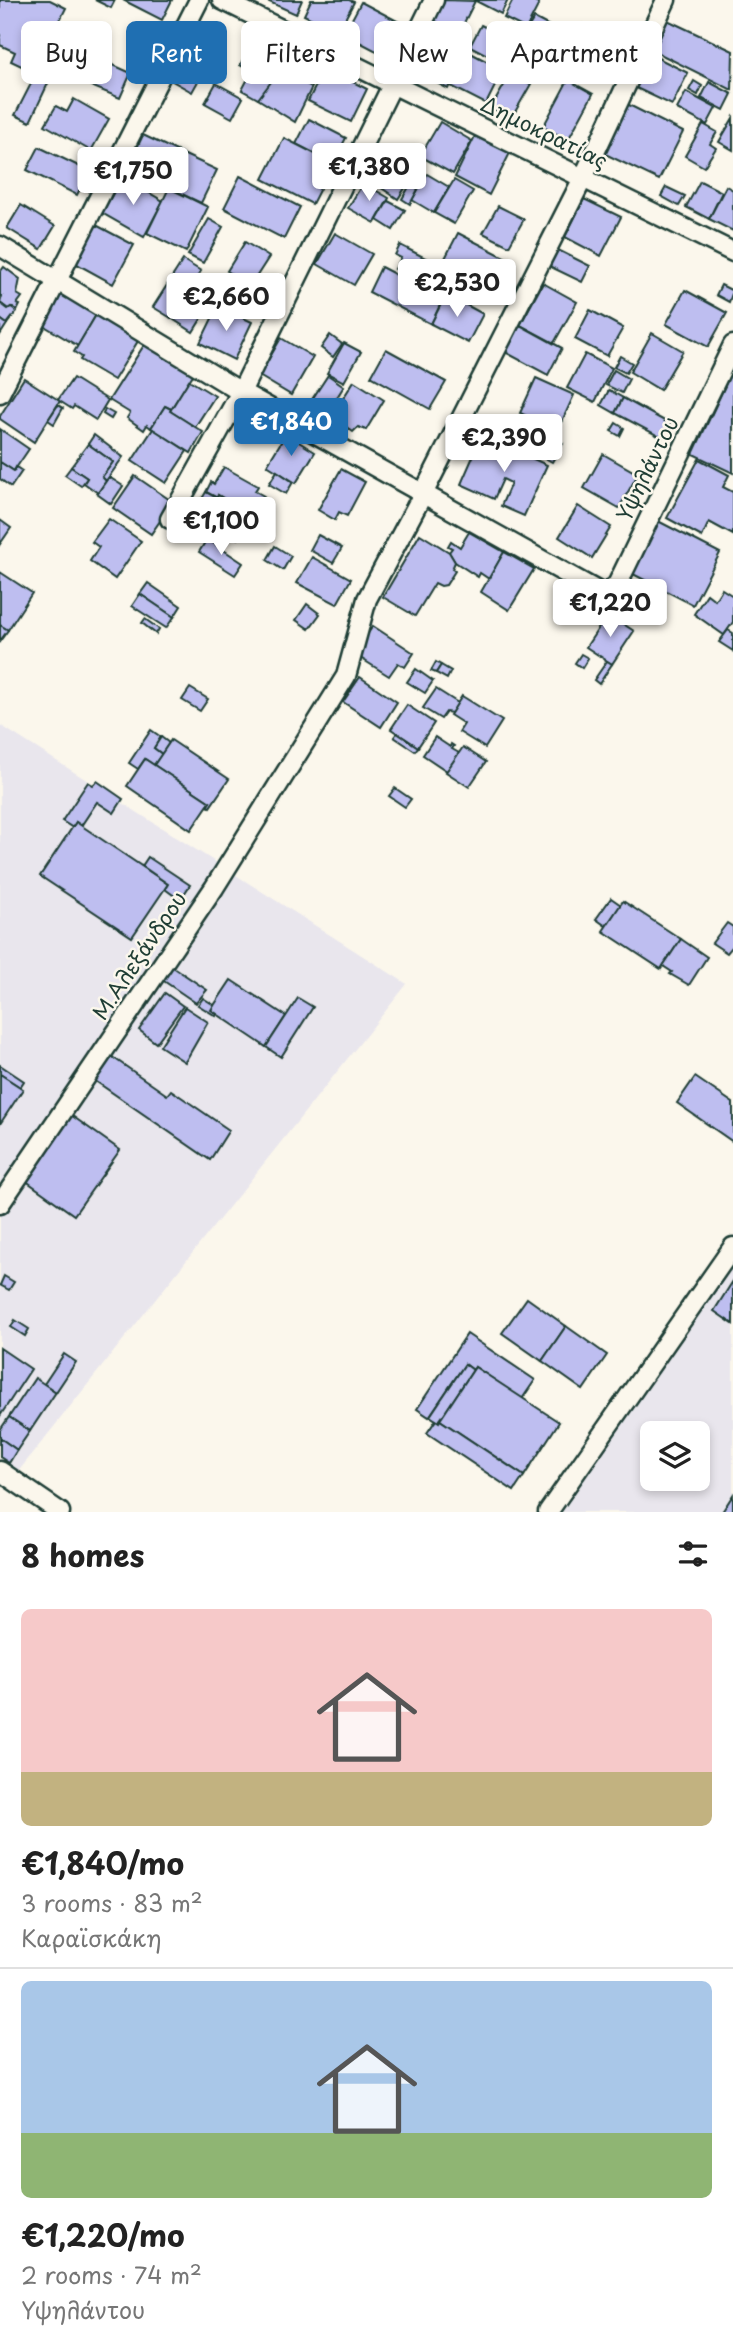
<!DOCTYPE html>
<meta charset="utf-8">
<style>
:root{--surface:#fff;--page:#f2f2f2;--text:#222;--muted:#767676;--line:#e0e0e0;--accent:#1f6fb2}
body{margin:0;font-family:"Playpen Sans",sans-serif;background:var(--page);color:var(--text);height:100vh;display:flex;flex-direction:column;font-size:26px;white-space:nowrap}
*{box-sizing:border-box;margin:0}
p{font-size:23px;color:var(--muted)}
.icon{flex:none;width:38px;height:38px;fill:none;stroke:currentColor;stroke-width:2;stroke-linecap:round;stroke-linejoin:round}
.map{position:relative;height:1512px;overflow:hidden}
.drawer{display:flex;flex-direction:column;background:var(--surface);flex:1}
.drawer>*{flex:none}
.top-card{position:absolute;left:21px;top:21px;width:691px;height:63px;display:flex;gap:14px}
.controls{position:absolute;left:640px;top:1421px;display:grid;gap:14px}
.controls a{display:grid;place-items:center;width:70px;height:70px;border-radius:10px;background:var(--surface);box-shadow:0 4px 10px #0003;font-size:35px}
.price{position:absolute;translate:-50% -60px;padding:0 16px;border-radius:7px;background:#fff;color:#222;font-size:23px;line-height:46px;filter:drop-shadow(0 2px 4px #0008)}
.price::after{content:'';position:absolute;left:50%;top:42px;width:21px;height:16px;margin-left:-10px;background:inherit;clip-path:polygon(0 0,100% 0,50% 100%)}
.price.on{background:var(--accent);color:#fff}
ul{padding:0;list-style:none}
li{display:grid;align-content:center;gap:14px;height:371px;padding:0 21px}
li+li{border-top:2px solid var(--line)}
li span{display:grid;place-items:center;height:217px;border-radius:10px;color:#555}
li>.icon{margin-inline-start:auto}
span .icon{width:126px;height:126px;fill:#fffc;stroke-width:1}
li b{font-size:30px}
h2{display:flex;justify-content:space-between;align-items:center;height:84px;padding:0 21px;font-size:30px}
.pill{padding:0 24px;border-radius:10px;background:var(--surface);box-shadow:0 4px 10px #0003;font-size:24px;line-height:63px}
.pill.on{background:var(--accent);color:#fff}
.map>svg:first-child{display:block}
.built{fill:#e9e6ed;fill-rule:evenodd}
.building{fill:#bebef0;stroke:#1f3d34;stroke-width:2}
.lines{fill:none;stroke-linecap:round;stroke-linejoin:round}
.minor-casing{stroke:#1f3d34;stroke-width:23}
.minor{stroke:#fbf7ec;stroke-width:18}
.labels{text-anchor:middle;stroke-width:5;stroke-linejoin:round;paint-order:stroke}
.street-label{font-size:21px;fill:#1f3d34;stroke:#fbf7ec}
</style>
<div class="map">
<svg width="733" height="1512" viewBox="0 0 733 1512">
<rect width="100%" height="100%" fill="#fbf7ec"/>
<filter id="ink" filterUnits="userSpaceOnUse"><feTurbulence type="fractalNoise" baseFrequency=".0143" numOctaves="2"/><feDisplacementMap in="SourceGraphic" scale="14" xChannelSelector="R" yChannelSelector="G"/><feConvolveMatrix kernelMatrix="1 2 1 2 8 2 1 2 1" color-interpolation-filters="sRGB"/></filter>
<g filter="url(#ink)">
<g class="built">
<path d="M0,725L407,984L13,1478L0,1469Z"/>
<path d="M733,1261V1512H558ZM653,1433H698V1479H653Z"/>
</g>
<g class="building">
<path d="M0,0H50L66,8L34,72L11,61L15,52L0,45Z"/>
<path d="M95,0H115L111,8Z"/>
<path d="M123,0H172L162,20Z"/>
<path d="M265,0H302L296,14Z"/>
<path d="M311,0H349L354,2L338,32L304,15Z"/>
<path d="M444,0L475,1L459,33L433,20Z"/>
<path d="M474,0H508L501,14Z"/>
<path d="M513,0H532L539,4L526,29L504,18Z"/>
<path d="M361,2L401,23L384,55L344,34Z"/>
<path d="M534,18L553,28L544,44L525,33Z"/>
<path d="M663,18L733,51L732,90L648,48Z"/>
<path d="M583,24L618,44L604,70L568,50Z"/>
<path d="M481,25L504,37L493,58L470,46Z"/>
<path d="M256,35L287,51L271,82L240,65Z"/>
<path d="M188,39L214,53L192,92L167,78Z"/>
<path d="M424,41L462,60L448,89L410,69Z"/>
<path d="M467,51L503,70L486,104L449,85Z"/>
<path d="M650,54L688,73L672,105L634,87Z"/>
<path d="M102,60L131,73L120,98L91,86Z"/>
<path d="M325,68L367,89L351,122L308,101Z"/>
<path d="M278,69L312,87L295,122L258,99Z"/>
<path d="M38,70L51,77L30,122L15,115Z"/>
<path d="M251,73L271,82L258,99L242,90Z"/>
<path d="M511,73L531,84L511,119L491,108Z"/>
<path d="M568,80L593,94L568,140L543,127Z"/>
<path d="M694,81L702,86L698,95L689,90Z"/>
<path d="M709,82L732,94L724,110L701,98Z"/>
<path d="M216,83L243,98L232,118L205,103Z"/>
<path d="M686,92L716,108L707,125L677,109Z"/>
<path d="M74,99L109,119L91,151L45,125L56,106L67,112Z"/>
<path d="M625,103L683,132L659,180L601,152Z"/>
<path d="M733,118V150L719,142Z"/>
<path d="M309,119L346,138L333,163L296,144Z"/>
<path d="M440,122L472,141L453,174L420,156Z"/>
<path d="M703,124L717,132L710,144L716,148L704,167L685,156Z"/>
<path d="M143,135L185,155L171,185L129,165Z"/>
<path d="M475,136L510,153L489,195L455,177Z"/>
<path d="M284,138L333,163L312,204L263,179Z"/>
<path d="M39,147L89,171L77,195L27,170Z"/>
<path d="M185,155L217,170L201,203L169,188Z"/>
<path d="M379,157L396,168L383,189L366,179Z"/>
<path d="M396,168L412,177L398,199L383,189Z"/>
<path d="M427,174L449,187L434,213L412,200Z"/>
<path d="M240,176L300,207L284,239L224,208Z"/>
<path d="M122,177L163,201L144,237L102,213Z"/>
<path d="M413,180L421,184L410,204L402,199Z"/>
<path d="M454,180L473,191L454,224L434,213Z"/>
<path d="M700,181L722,192L709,219L686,207Z"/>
<path d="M363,183L389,198L375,223L348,208Z"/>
<path d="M726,186L733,190V231L709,219Z"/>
<path d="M666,187L685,196L679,206L661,196Z"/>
<path d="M169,188L208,207L186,252L147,233Z"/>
<path d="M584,199L621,217L601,256L565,237Z"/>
<path d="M388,201L405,210L393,230L377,220Z"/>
<path d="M21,205L55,226L41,249L7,228Z"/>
<path d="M498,206L524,219L509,246L483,233Z"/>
<path d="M209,219L223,227L203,263L188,255Z"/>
<path d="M96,225L134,245L113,284L75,263Z"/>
<path d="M335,233L372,254L354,285L317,264Z"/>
<path d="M458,233L510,260L492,296L439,270Z"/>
<path d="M245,242L269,257L251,285L227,271Z"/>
<path d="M400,245L437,264L424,290L403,279L405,275L395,269L401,258L395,255Z"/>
<path d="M558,250L590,266L582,282L549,266Z"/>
<path d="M183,260L201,271L171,318L153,307Z"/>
<path d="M4,267L20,279L17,294L22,297L17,304L20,305L17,311L11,307L8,309L0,303L2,296H0V272Z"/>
<path d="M381,267L443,299L431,324L369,292Z"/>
<path d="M433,276L449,285L443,296L427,288Z"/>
<path d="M195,281L216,295L193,332L171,318Z"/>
<path d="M543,283L577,302L554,343L520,325Z"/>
<path d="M721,285L733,291L729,302L716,295Z"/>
<path d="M685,290L727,313L708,347L666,324Z"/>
<path d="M60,293L96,315L78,346L41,324Z"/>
<path d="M446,294L483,314L468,343L431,324Z"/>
<path d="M0,303L8,309L11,307L17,311L7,324L0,319Z"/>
<path d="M218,306L252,322L234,360L200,343Z"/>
<path d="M590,310L623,328L607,356L575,339Z"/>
<path d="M96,315L138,341L114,380L80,360L82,357L74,352Z"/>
<path d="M0,319L7,324L0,335Z"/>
<path d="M520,325L562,348L548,375L505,352Z"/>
<path d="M652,333L683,351L660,390L630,372Z"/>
<path d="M330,335L342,344L333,357L321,348Z"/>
<path d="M281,338L313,357L291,395L259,376Z"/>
<path d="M148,339L196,370L171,409L165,406L151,428L147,425L144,430L127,418L130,413L109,400Z"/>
<path d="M344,343L361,352L344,382L327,373Z"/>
<path d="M386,349L446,382L430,409L371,376Z"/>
<path d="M585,354L612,368L595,402L567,388Z"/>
<path d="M620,356L632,363L626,373L614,367Z"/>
<path d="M614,370L629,379L622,393L606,385Z"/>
<path d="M328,375L344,386L326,415L309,404Z"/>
<path d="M730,375L733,376V473L693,454Z"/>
<path d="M24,378L60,401L34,442L0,419V416Z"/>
<path d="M73,378L108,400L96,420L74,406L72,409L58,400Z"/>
<path d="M536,378L574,395L558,430L520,413Z"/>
<path d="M189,380L215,396L195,427L170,411Z"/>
<path d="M354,381L384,400L366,430L358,427L353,432L332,416Z"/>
<path d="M609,390L623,398L615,413L601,405Z"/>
<path d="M623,398L670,424L662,438L615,413Z"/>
<path d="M58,405L63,408L54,424L48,420Z"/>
<path d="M165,406L171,409L170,411L203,432L191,453L151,428Z"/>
<path d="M105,409L114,414L111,419L103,414Z"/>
<path d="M616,423L624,428L620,436L611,431Z"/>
<path d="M0,429L29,449L14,471L0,462Z"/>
<path d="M153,429L187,451L166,483L132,461Z"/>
<path d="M286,434L315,452L296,483L267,465Z"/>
<path d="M94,435L123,457L106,481L102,477L113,462L88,444Z"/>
<path d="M549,435L563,443L552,462L538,454Z"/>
<path d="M482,436L547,465L524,516L501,506L511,483L503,479L494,499L461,484Z"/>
<path d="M88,444L113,462L102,477L106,481L98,493L84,483L87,478L71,467Z"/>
<path d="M603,454L638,474L619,508L584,488Z"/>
<path d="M699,459L729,475L723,487L733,492V535L709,522L702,537L667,518Z"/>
<path d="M0,462L14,471L16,467L22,471L11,487L0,479Z"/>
<path d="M71,467L87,478L81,486L65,475Z"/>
<path d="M224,467L258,486L255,491L264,496L252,516L218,495L217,498L206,492L211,482L214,484Z"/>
<path d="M341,469L365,482L347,516L339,512L335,520L318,510Z"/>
<path d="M277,471L293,482L286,494L269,484Z"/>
<path d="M135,476L173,502L151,534L113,508Z"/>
<path d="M109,477L123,486L111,504L97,494Z"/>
<path d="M206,492L217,498L214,507V525L209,532L189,520Z"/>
<path d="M218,495L252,516L238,539L214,525V507Z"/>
<path d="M578,506L611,527L592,558L559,537Z"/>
<path d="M109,519L141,541L115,579L90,561L99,547L92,542Z"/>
<path d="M0,520L11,528L0,544Z"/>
<path d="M658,521L720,553L693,605L631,573Z"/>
<path d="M469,532L504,552L489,579L480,573L478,577L455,562L449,552L452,548L448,546L451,541L460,547Z"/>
<path d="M420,534L449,552L455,562L452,569L455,571L446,585L441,586L435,583L415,616L383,597Z"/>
<path d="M318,535L342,548L333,563L310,550Z"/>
<path d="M207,539L243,563L235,575L199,552Z"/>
<path d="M275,546L291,556L283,570L267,560Z"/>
<path d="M504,552L534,569L509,610L481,592Z"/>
<path d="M312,557L351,579L337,604L297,583Z"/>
<path d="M0,572L32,593L8,630L0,625Z"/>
<path d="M148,583L181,606L174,617L140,594Z"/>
<path d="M722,589L733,596V622L724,635L694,614L707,594L715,600Z"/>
<path d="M140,594L174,617L166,628L132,606Z"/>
<path d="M307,604L320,614L309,629L296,620Z"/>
<path d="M608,614L634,631L612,664L586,647Z"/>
<path d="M145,619L159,629L156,634L142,623Z"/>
<path d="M0,625L8,630L0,641Z"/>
<path d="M373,626L414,653L405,667L398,663L389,676L354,654Z"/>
<path d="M728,630L733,633V651L719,642Z"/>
<path d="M581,654L588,658L582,668L575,663Z"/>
<path d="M607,661L612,664L599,684L594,680Z"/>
<path d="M436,662L441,665L436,673L431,671Z"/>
<path d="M441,665L451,671L447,679L436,673Z"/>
<path d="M416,669L433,681L425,693L407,682Z"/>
<path d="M360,677L397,702L381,727L343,702Z"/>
<path d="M190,688L208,699L200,711L182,700Z"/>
<path d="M436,689L458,703L452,713L446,712L441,719L423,708Z"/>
<path d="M462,696L502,721L485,748L459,732L464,724L450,715Z"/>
<path d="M407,705L434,723L418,747L391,729Z"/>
<path d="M151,730L161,737L154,748L162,754L154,765L145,759L138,769L129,763Z"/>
<path d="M397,733L418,747L415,751L394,737Z"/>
<path d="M161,737L169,743L162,754L154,748Z"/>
<path d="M435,737L450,747L451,744L454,746L452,749L459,753L447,771L423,755Z"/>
<path d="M171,740L229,779L210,807L207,806L210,802L154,765Z"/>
<path d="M463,747L486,762L469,787L446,772Z"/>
<path d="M145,759L210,802L191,830L127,786Z"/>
<path d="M97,781L123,799L114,813L97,802L81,826L76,822L73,828L62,821L88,782L93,785Z"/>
<path d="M395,788L411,799L405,807L389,796Z"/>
<path d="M76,822L168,884L132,937L40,876Z"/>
<path d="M148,857L190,885L180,900L165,889L168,884L142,866Z"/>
<path d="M611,898L621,905L606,926L596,919Z"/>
<path d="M623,901L681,939L661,969L603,931Z"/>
<path d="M727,923L733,927V946L727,953L712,943Z"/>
<path d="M681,939L707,957L689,985L670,974L672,972L663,966Z"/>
<path d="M167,963L207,990L196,1003L158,977Z"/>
<path d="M231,980L286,1016L266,1047L211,1010Z"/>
<path d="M165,993L183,1006L156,1043L139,1030Z"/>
<path d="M203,998L214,1005L211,1010L217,1014L216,1016L198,1005Z"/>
<path d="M298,998L313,1007L281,1057L266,1047Z"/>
<path d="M185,1007L208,1022L185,1062L160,1046Z"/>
<path d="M108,1054L167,1095L171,1090L229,1130L210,1160L91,1078Z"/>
<path d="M0,1065L24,1081L20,1087L0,1074Z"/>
<path d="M0,1074L23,1089L0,1124Z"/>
<path d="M695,1077L733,1103V1142L677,1103Z"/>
<path d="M68,1113L120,1150L74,1215L22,1178Z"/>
<path d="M4,1276L14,1282L9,1290L0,1285Z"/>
<path d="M733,1281V1324L714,1311Z"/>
<path d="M527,1298L566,1326L542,1361L502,1333Z"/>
<path d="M15,1320L29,1329L25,1336L11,1327Z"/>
<path d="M566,1326L607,1355L583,1390L542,1361Z"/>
<path d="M467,1334L535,1380L522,1399L475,1367L473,1370L465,1364L429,1417L417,1409Z"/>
<path d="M0,1348L31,1369L0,1416Z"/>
<path d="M64,1354L76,1362L56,1392L44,1384Z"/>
<path d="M465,1364L473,1370L439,1422L430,1416Z"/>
<path d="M475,1367L559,1422L524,1476L440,1420Z"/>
<path d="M35,1378L56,1392L30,1431L9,1417Z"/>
<path d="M9,1417L30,1431L17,1450L0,1438V1430Z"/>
<path d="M436,1420L439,1422L440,1420L524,1476L514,1491L427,1433Z"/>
<path d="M0,1438L17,1450L9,1463L0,1457Z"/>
<path d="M733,1495V1512H722Z"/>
</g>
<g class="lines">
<g class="minor-casing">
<g id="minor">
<path d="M222,0L733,252"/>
<path d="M0,246L241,392L601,593H607L617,585L733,345"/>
<path d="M0,393L199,0"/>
<path d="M170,519L241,392L434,0"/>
<path d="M0,1204L214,888L346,676L367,599L423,494L583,178L666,0"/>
<path d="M0,1471L60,1512"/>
<path d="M548,1512L733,1247"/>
</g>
</g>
<use href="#minor" class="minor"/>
</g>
</g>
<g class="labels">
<g class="street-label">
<text transform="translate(544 133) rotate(26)" y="7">Δημοκρατίας</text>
<text transform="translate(648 469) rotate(-64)" y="7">Υψηλάντου</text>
<text transform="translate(140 956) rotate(-56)" y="7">Μ.Αλεξάνδρου</text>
</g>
</g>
</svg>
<div class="controls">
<a><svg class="icon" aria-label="layers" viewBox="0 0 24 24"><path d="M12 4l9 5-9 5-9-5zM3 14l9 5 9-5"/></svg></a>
</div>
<b class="price" style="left:369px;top:203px">€1,380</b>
<b class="price" style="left:133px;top:207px">€1,750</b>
<b class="price" style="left:457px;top:319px">€2,530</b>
<b class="price" style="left:226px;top:333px">€2,660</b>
<b class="price on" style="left:291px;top:458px">€1,840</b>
<b class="price" style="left:504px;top:474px">€2,390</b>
<b class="price" style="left:221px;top:557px">€1,100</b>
<b class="price" style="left:610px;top:639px">€1,220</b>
<div class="top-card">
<a class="pill">Buy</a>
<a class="pill on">Rent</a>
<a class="pill">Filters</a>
<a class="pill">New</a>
<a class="pill">Apartment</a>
</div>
</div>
<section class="drawer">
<h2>8 homes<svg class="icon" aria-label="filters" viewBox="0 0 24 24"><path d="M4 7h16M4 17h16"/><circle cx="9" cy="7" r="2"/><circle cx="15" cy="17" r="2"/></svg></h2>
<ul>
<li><span style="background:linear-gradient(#f6c9c9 75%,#c2b280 0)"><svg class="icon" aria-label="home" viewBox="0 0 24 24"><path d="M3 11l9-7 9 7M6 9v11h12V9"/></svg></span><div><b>€1,840/mo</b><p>3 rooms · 83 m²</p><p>Καραϊσκάκη</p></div></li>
<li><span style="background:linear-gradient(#a9c7e8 70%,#8fb573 0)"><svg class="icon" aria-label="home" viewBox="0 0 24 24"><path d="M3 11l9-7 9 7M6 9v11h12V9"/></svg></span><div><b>€1,220/mo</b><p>2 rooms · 74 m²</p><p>Υψηλάντου</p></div></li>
</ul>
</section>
